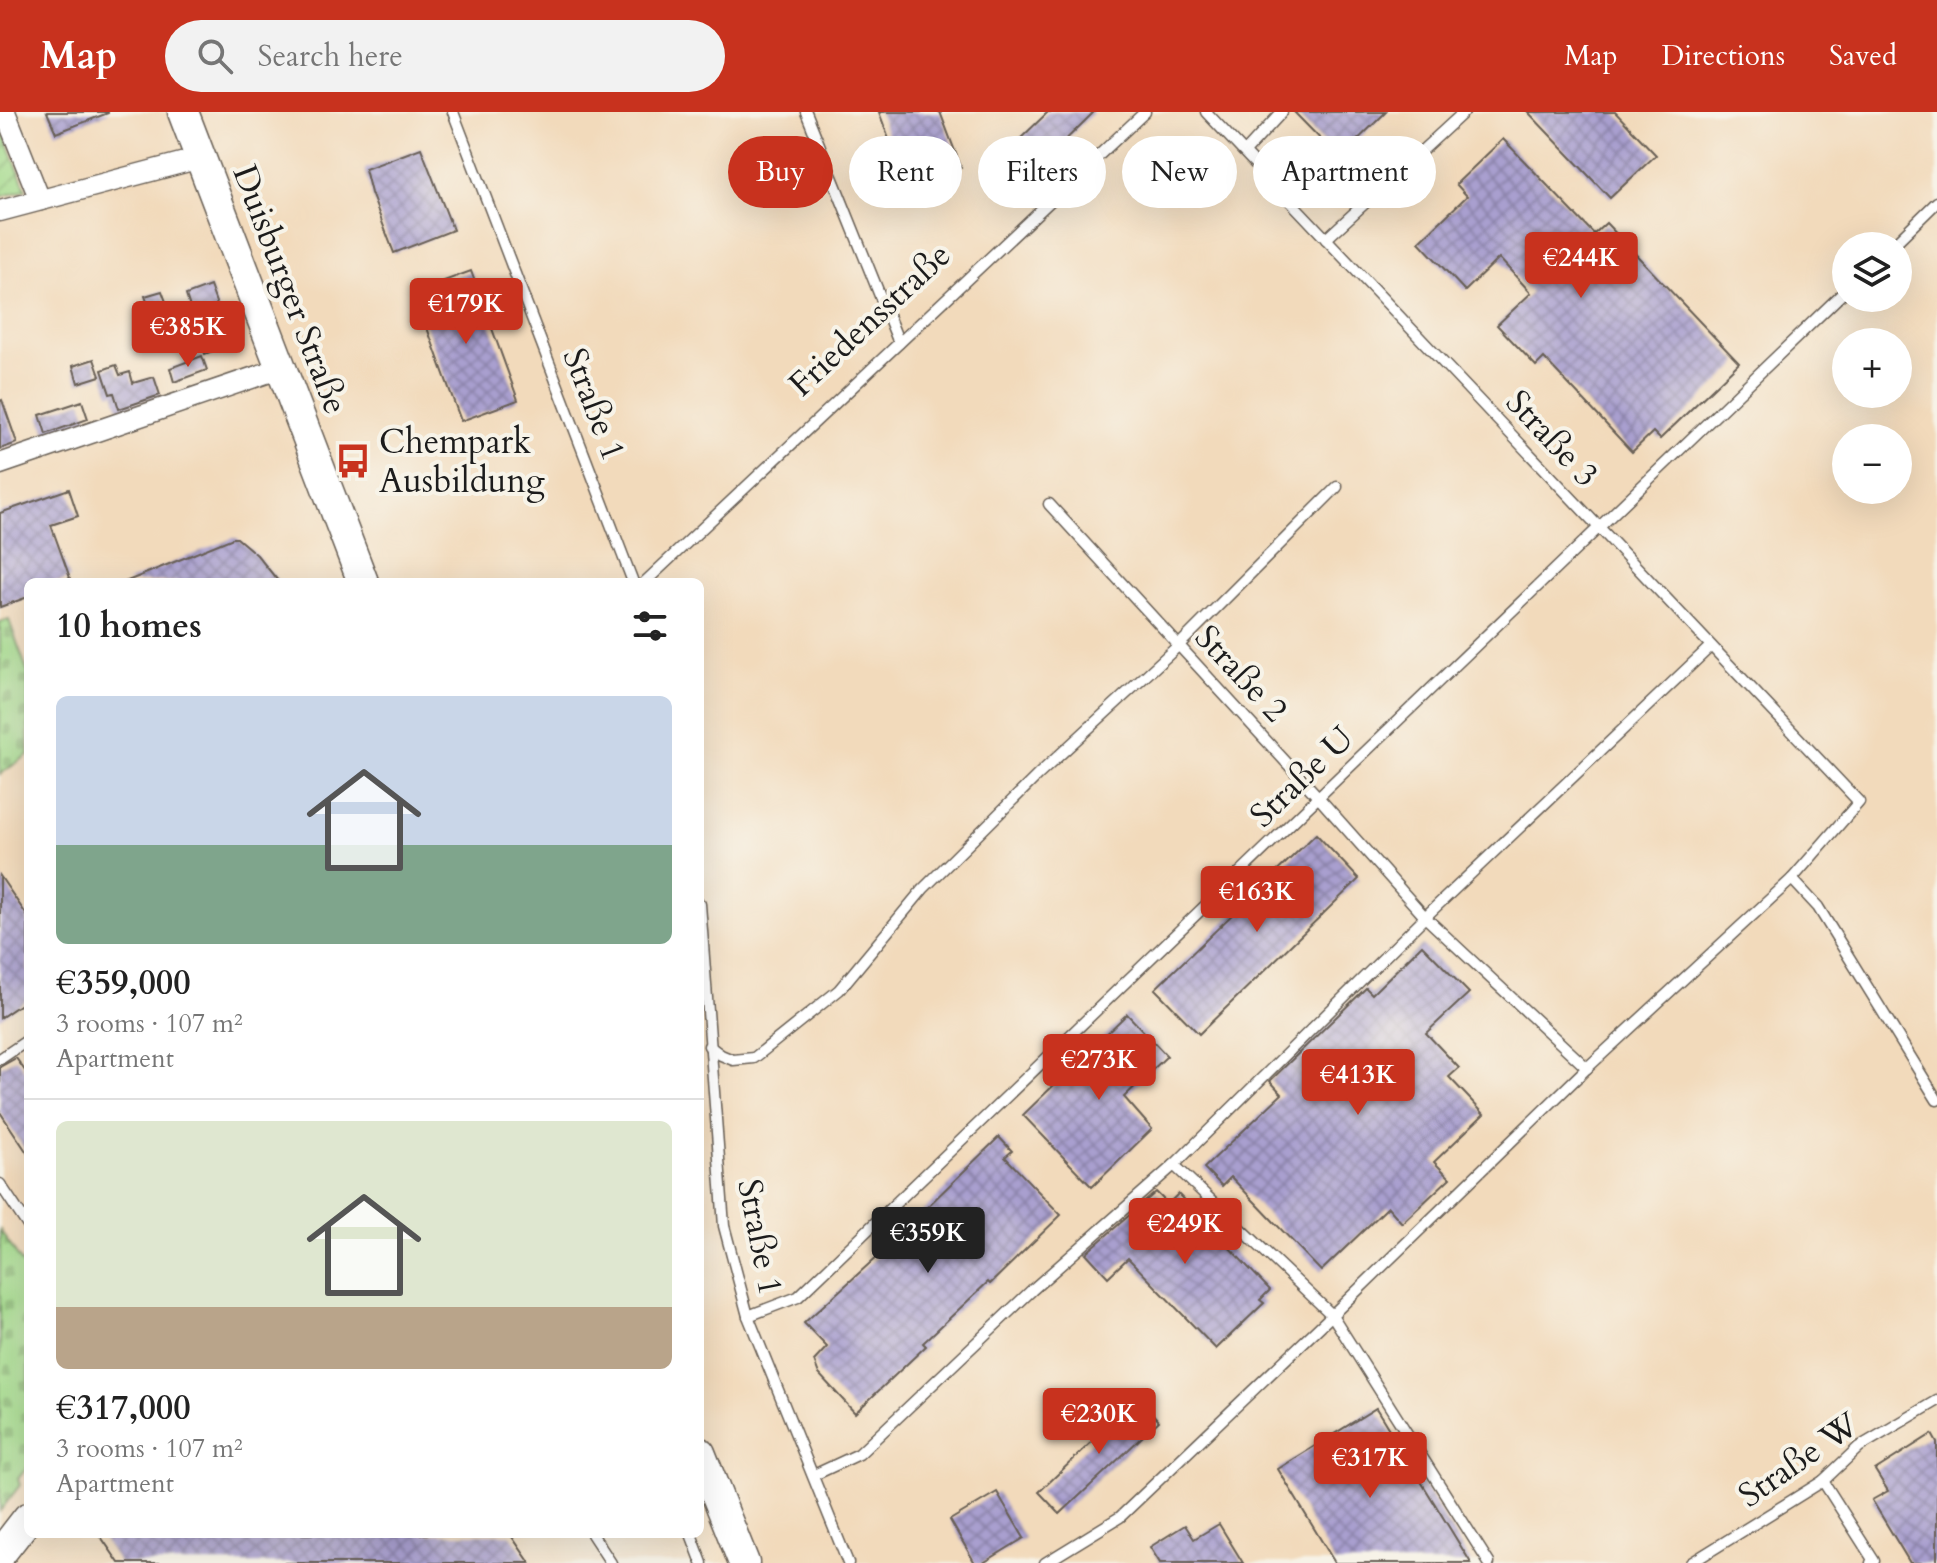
<!DOCTYPE html>
<meta charset="utf-8">
<style>
:root{--surface:#fff;--page:#f2f2f2;--text:#222;--muted:#767676;--line:#e0e0e0;--accent:#c8321e}
body{margin:0;font-family:Cardo,serif;background:var(--page);color:var(--text);height:100vh;display:flex;flex-direction:column;font-size:30px;white-space:nowrap}
*{box-sizing:border-box;margin:0}
p{font-size:26px;color:var(--muted)}
.icon{flex:none;width:44px;height:44px;fill:none;stroke:currentColor;stroke-width:2;stroke-linecap:round;stroke-linejoin:round}
.map{position:relative;flex:1;overflow:hidden}
.side{position:absolute;left:24px;top:466px;width:680px;height:960px;display:flex;flex-direction:column;background:var(--surface);border-radius:12px;box-shadow:0 8px 32px #0002}
.side>*{flex:none}
.banner{position:absolute;left:728px;top:24px;width:760px;height:72px;display:flex;gap:16px}
.tools{position:absolute;left:1832px;top:120px;display:grid;gap:16px}
.tools a{display:grid;place-items:center;width:80px;height:80px;border-radius:50%;background:var(--surface);box-shadow:0 8px 32px #0002;font-size:40px}
.price{position:absolute;translate:-50% -68px;padding:0 18px;border-radius:8px;background:var(--accent);color:#fff;font-size:26px;line-height:52px;filter:drop-shadow(0 2px 4px #0008)}
.price::after{content:'';position:absolute;left:50%;top:48px;width:24px;height:18px;margin-left:-12px;background:inherit;clip-path:polygon(0 0,100% 0,50% 100%)}
.price.on{background:#222;color:#fff}
ul{padding:0;list-style:none}
li{display:grid;align-content:center;gap:16px;height:424px;padding:0 32px}
li+li{border-top:2px solid var(--line)}
li span{display:grid;place-items:center;height:248px;border-radius:12px;color:#555}
li>.icon{margin-inline-start:auto}
span .icon{width:144px;height:144px;fill:#fffc;stroke-width:1}
li b{font-size:34px}
h2{display:flex;justify-content:space-between;align-items:center;height:96px;padding:0 32px;font-size:34px}
.tag{padding:0 28px;border-radius:36px;background:var(--surface);box-shadow:0 8px 32px #0002;font-size:28px;line-height:72px}
.tag.on{background:var(--accent);color:#fff}
header{display:flex;align-items:center;gap:48px;box-sizing:border-box;height:112px;padding:0 40px;background:var(--accent);color:#fff}
header strong{font-size:38px}
nav{display:flex;gap:44px;margin-inline-start:auto;font-size:28px}
.search{width:560px;height:72px;background:var(--page);display:flex;align-items:center;gap:20px;box-sizing:border-box;padding:0 28px;border-radius:44px;color:var(--muted);font-size:30px}
.map>svg:first-child{display:block}
.cemetery{fill:url(#cemetery-stones);stroke:#607b54;stroke-width:2}
.garden{fill:url(#garden-furrows);stroke:#607b54;stroke-width:2}
.building{fill:url(#building-cross-hatch)}
.lines{fill:none;stroke-linecap:round;stroke-linejoin:round}
.lane-casing{stroke:#675e54;stroke-width:13}
.street-casing{stroke:#675e54;stroke-width:23}
.secondary-casing{stroke:#675e54;stroke-width:33}
.lane{stroke:#fff;stroke-width:10}
.street{stroke:#fff;stroke-width:20}
.secondary{stroke:#fff;stroke-width:30}
.labels{text-anchor:middle;stroke-width:8;stroke-linejoin:round;paint-order:stroke}
.street-label{font-size:34px;fill:#1c1c1c;stroke:#f7f3e8}
.poi-label{font-size:34px;fill:#1c1c1c;stroke:#f7f3e8;text-anchor:start}
</style>
<header>
<strong>Map</strong>
<div class="search"><svg class="icon" aria-label="search" viewBox="0 0 24 24"><circle cx="10" cy="10" r="6"/><path d="M15 15l6 6"/></svg>Search here</div>
<nav><a>Map</a><a>Directions</a><a>Saved</a></nav>
</header>
<div class="map">
<svg width="1937" height="1451" viewBox="0 0 1937 1451">
<defs>
<pattern id="cemetery-stones" width="16" height="16" patternUnits="userSpaceOnUse" patternTransform="scale(2)"><rect width="16" height="16" fill="#a3da8b"/><path d="M2 7V4a2 2 0 0 1 4 0v3zM10 15v-3a2 2 0 0 1 4 0v3z" fill="#8cba77"/></pattern>
<pattern id="garden-furrows" width="10" height="10" patternUnits="userSpaceOnUse" patternTransform="scale(2)"><rect width="10" height="10" fill="#a3da8b"/><path d="M-1 1l2-2M0 10L10 0M9 11l2-2" fill="none" stroke="#8cba77"/></pattern>
<pattern id="building-cross-hatch" width="8" height="8" patternUnits="userSpaceOnUse" patternTransform="scale(2)"><rect width="8" height="8" fill="#a99fcf"/><path d="M0 0l8 8M0 8l8-8" fill="none" stroke="#8981a7"/></pattern>
</defs>
<rect width="100%" height="100%" fill="#f7f3e8"/>
<filter id="ink" filterUnits="userSpaceOnUse"><feTurbulence type="fractalNoise" baseFrequency=".0125" numOctaves="2"/><feDisplacementMap in="SourceGraphic" scale="16" xChannelSelector="R" yChannelSelector="G"/><feConvolveMatrix kernelMatrix="1 2 1 2 8 2 1 2 1" color-interpolation-filters="sRGB"/></filter>
<filter id="wash" filterUnits="userSpaceOnUse"><feTurbulence type="fractalNoise" baseFrequency=".006" numOctaves="4" result="noise"/><feDisplacementMap in="SourceGraphic" scale="32" xChannelSelector="R" yChannelSelector="G"/><feGaussianBlur stdDeviation="1.8" result="paint"/><feColorMatrix in="noise" values="0 0 0 0 0 0 0 0 0 0 0 0 0 0 0 0 0 1.4 0 .05"/><feComposite in="paint" operator="in"/></filter>
<g filter="url(#wash)">
<rect width="100%" height="100%" fill="#f2dabb"/>
<g class="cemetery">
<path d="M9,508L28,561V643L0,662V510Z"/>
<path d="M0,1118L28,1160V1354L18,1367L20,1373L0,1399Z"/>
</g>
<path class="garden" d="M0,11L26,78L0,85Z"/>
<g id="blocks">
<g class="building">
<path d="M47,0H108V1L56,21Z"/>
<path d="M879,0H940L961,55L907,76Z"/>
<path d="M1048,0H1094L1042,51L1019,28Z"/>
<path d="M1294,0H1386L1339,46Z"/>
<path d="M1528,0H1615L1656,43L1610,86Z"/>
<path d="M1503,27L1594,122L1606,111L1739,251L1660,327L1653,320L1632,340L1544,246L1536,254L1497,213L1531,181L1499,146L1465,179L1419,130L1467,84L1456,72Z"/>
<path d="M421,36L453,118L394,141L371,81L365,57Z"/>
<path d="M471,159L518,288L461,309L414,180Z"/>
<path d="M210,174L231,232L205,242L186,183Z"/>
<path d="M162,179L169,198L152,204L145,184Z"/>
<path d="M202,244L207,258L174,270L170,256Z"/>
<path d="M94,247L100,264L78,271L73,254Z"/>
<path d="M116,253L120,263L130,260L133,271L154,265L160,283L119,297L114,281L110,282L102,258Z"/>
<path d="M2,288L17,331L0,337V289Z"/>
<path d="M82,289L88,307L46,322L40,303Z"/>
<path d="M69,377L78,404L51,413L70,466L60,470H28V485L0,495V401Z"/>
<path d="M233,426H237L257,443L279,470H125Z"/>
<path d="M1316,722L1359,767L1199,922L1155,877Z"/>
<path d="M0,764L28,805V887L0,906Z"/>
<path d="M1422,833L1469,881L1426,921L1459,956L1449,965L1484,1002L1434,1050L1450,1066L1402,1111L1388,1095L1321,1159L1231,1065L1222,1074L1204,1056L1282,982L1270,969L1366,876L1372,882Z"/>
<path d="M1127,902L1167,944L1124,985L1152,1017L1092,1075L1023,1003Z"/>
<path d="M16,946L28,963V1042L0,1000V955Z"/>
<path d="M999,1025L1012,1039L1005,1045L1061,1103L990,1172L988,1170L923,1231L926,1234L855,1301L819,1262L814,1249L827,1235L804,1211L923,1103L921,1101Z"/>
<path d="M1156,1080L1168,1092L1178,1082L1270,1178L1260,1188L1264,1191L1216,1237L1128,1146L1108,1165L1086,1141Z"/>
<path d="M1138,1286L1159,1309L1060,1402L1039,1380Z"/>
<path d="M1376,1296L1471,1451H1335L1278,1357Z"/>
<path d="M1932,1322L1937,1331V1451H1910L1872,1388L1888,1379L1875,1358Z"/>
<path d="M997,1380L1024,1426L983,1451H975L950,1408Z"/>
<path d="M1219,1412L1243,1451H1160L1150,1435L1185,1413L1194,1427Z"/>
<path d="M99,1422H510L530,1451H119Z"/>
</g>
</g>
</g>
<g filter="url(#ink)">
<use href="#blocks" fill-opacity="0" stroke="#675e54" stroke-width="2"/>
<g class="lines">
<g class="lane-casing">
<g id="lane">
<path d="M453,0L633,470"/>
<path d="M806,0L899,231"/>
<path d="M1206,0L1859,690L1792,767L1587,956L1332,1203L1489,1451"/>
<path d="M1245,40L1282,0"/>
<path d="M1326,127L1464,0"/>
<path d="M1892,134L1937,90"/>
<path d="M1049,392L1319,686L1425,805L1711,534"/>
<path d="M645,470L1145,0"/>
<path d="M1792,767L1818,795L1937,988"/>
<path d="M700,792L724,1114L748,1204L848,1451"/>
<path d="M709,934L721,943L733,948L754,946L839,878L923,777L1039,662L1179,533L1337,375"/>
<path d="M0,947L28,928"/>
<path d="M0,1072L28,1114"/>
<path d="M748,1204L798,1185L1846,178"/>
<path d="M814,1363L859,1342L1032,1178L1174,1053"/>
<path d="M1823,1369L1874,1449L1871,1451"/>
<path d="M592,1422L611,1451"/>
<path d="M691,1422L702,1451"/>
<path d="M1045,1451L1120,1405L1332,1203L1174,1053L1425,805L1587,956"/>
<path d="M1691,1451L1823,1369L1859,1335L1937,1289"/>
</g>
</g>
<g class="street-casing">
<g id="street">
<path d="M5,0L40,88"/>
<path d="M0,99L200,46"/>
<path d="M0,352L281,256"/>
</g>
</g>
<g class="secondary-casing">
<g id="secondary">
<path d="M183,0L363,470"/>
<path d="M700,1341L744,1451"/>
<path d="M0,1442L28,1406"/>
</g>
</g>
<use href="#lane" class="lane"/>
<use href="#street" class="street"/>
<use href="#secondary" class="secondary"/>
</g>
</g>
<defs>
<g id="bus-bare" transform="scale(2.76)"><path d="M-5-6H5V4H4V6H2V4H-2V6H-4V4H-5ZM-3.5-4V0h7V-4ZM-3.5 1.2v1.5H-2V1.2ZM2 1.2v1.5H3.5V1.2Z" fill="#c8321e" stroke="#f7f3e8" stroke-width="2.5" paint-order="stroke"/></g>
</defs>
<g fill-rule="evenodd">
<use href="#bus-bare" x="353" y="349"/>
</g>
<g class="labels">
<g class="street-label">
<text transform="translate(291 177) rotate(69)" y="12">Duisburger Straße</text>
<text transform="translate(869 207) rotate(-43)" y="12">Friedensstraße</text>
<text transform="translate(595 292) rotate(69)" y="12">Straße 1</text>
<text transform="translate(1553 326) rotate(47)" y="12">Straße 3</text>
<text transform="translate(1242 561) rotate(47)" y="12">Straße 2</text>
<text transform="translate(1301 664) rotate(-44)" y="12">Straße U</text>
<text transform="translate(761 1125) rotate(79)" y="12">Straße 1</text>
<text transform="translate(1798 1347) rotate(-35)" y="12">Straße W</text>
</g>
<g class="poi-label">
<text x="379" y="341">Chempark<tspan x="379" dy="39">Ausbildung</tspan></text>
</g>
</g>
</svg>
<div class="tools">
<a><svg class="icon" aria-label="layers" viewBox="0 0 24 24"><path d="M12 4l9 5-9 5-9-5zM3 14l9 5 9-5"/></svg></a>
<a>+</a>
<a>−</a>
</div>
<b class="price" style="left:1581px;top:188px">€244K</b>
<b class="price" style="left:466px;top:234px">€179K</b>
<b class="price" style="left:188px;top:257px">€385K</b>
<b class="price" style="left:1257px;top:822px">€163K</b>
<b class="price" style="left:1099px;top:990px">€273K</b>
<b class="price" style="left:1358px;top:1005px">€413K</b>
<b class="price" style="left:1185px;top:1154px">€249K</b>
<b class="price on" style="left:928px;top:1163px">€359K</b>
<b class="price" style="left:1099px;top:1344px">€230K</b>
<b class="price" style="left:1370px;top:1388px">€317K</b>
<div class="banner">
<a class="tag on">Buy</a>
<a class="tag">Rent</a>
<a class="tag">Filters</a>
<a class="tag">New</a>
<a class="tag">Apartment</a>
</div>
<section class="side">
<h2>10 homes<svg class="icon" aria-label="filters" viewBox="0 0 24 24"><path d="M4 7h16M4 17h16"/><circle cx="9" cy="7" r="2"/><circle cx="15" cy="17" r="2"/></svg></h2>
<ul>
<li><span style="background:linear-gradient(#c9d6e8 60%,#7fa58c 0)"><svg class="icon" aria-label="home" viewBox="0 0 24 24"><path d="M3 11l9-7 9 7M6 9v11h12V9"/></svg></span><div><b>€359,000</b><p>3 rooms · 107 m²</p><p>Apartment</p></div></li>
<li><span style="background:linear-gradient(#dfe7d0 75%,#b9a48a 0)"><svg class="icon" aria-label="home" viewBox="0 0 24 24"><path d="M3 11l9-7 9 7M6 9v11h12V9"/></svg></span><div><b>€317,000</b><p>3 rooms · 107 m²</p><p>Apartment</p></div></li>
</ul>
</section>
</div>
